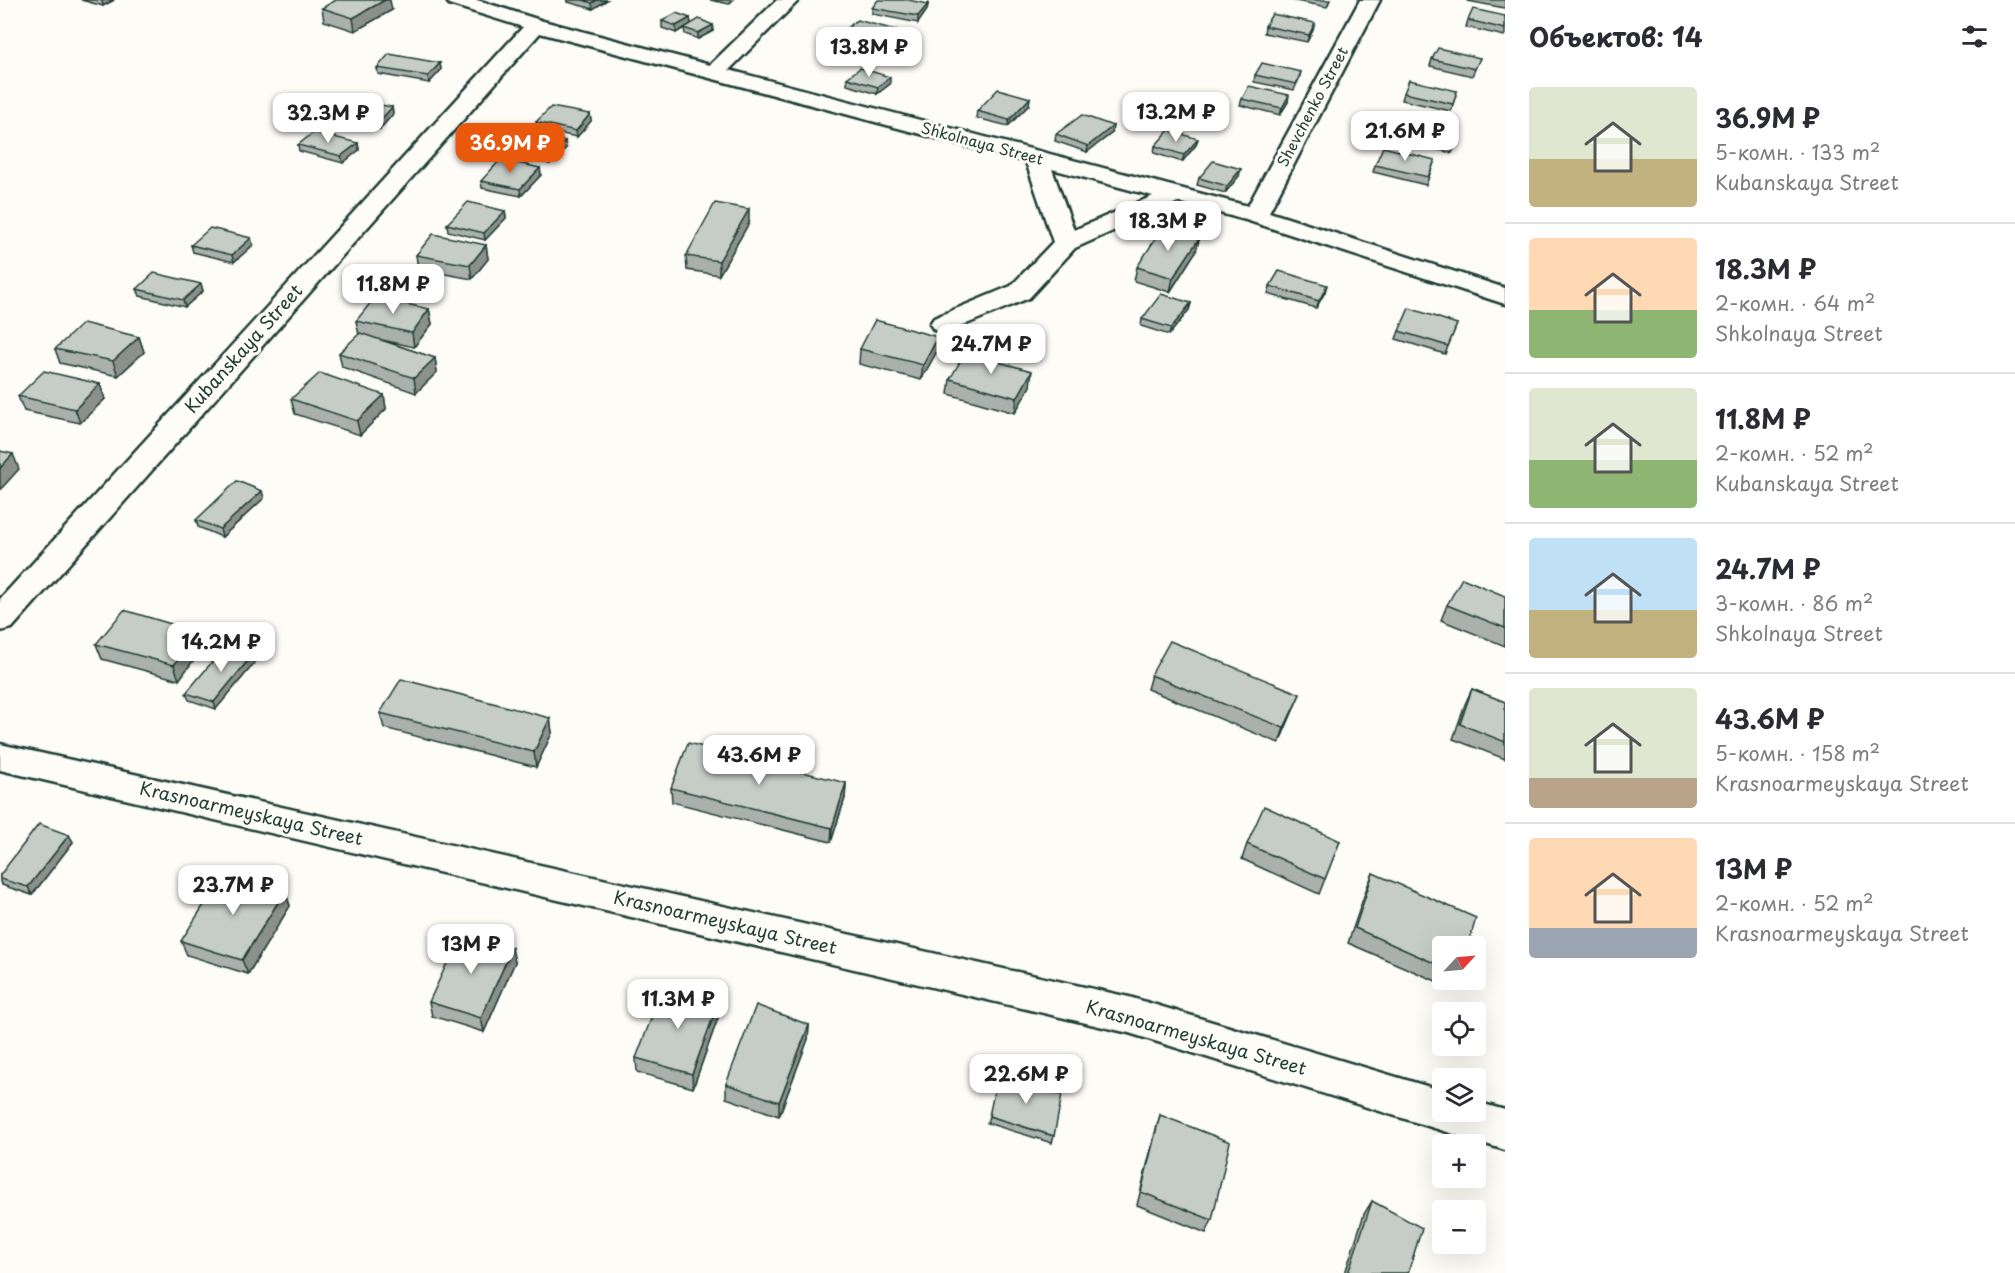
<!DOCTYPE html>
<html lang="ru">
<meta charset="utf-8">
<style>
:root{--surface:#fff;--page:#f7f7f7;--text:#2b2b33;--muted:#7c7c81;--line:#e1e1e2;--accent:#ea580c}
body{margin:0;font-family:"Playpen Sans",sans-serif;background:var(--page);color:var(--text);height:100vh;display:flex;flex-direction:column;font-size:22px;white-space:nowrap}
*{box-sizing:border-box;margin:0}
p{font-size:20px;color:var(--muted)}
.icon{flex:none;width:33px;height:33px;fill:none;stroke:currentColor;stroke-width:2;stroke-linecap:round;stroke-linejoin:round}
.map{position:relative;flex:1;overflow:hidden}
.drawer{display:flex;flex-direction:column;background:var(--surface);width:510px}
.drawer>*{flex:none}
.needle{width:39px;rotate:64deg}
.tools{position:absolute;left:1432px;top:936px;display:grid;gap:12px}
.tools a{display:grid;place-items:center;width:54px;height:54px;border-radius:6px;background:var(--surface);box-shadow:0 6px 24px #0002;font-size:30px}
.price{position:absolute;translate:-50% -51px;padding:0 14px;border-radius:12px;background:#fff;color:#222;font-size:20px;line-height:39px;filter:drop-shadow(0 2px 3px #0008)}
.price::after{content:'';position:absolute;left:50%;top:36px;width:18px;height:14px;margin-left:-9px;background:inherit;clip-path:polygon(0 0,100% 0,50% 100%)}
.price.current{background:var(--accent);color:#fff}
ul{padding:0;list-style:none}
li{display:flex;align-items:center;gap:18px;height:150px;padding:0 24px}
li+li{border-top:2px solid var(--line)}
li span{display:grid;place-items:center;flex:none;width:168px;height:120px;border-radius:6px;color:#555}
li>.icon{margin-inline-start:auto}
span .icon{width:72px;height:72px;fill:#fffc;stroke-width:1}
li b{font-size:26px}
h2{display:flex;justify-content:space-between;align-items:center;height:72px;padding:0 24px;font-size:26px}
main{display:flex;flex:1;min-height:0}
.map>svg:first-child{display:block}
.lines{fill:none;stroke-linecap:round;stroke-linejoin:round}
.minor-casing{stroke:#1f3d34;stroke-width:5}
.minor{fill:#fdfcf7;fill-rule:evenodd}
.wall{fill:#aab0ab;stroke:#1f3d34;stroke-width:1.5}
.shaded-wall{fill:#8b908b;stroke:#1f3d34;stroke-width:1.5}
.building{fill:#c6cdc7;stroke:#1f3d34;stroke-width:1.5}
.labels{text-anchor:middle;stroke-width:6;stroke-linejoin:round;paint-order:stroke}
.far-street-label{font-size:15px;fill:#1f3d34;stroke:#fdfcf7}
.street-label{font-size:18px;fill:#1f3d34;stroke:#fdfcf7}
</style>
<main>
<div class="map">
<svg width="1505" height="1273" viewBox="0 0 1505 1273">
<rect width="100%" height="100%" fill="#fdfcf7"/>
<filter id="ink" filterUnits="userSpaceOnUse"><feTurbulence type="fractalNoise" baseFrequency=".0167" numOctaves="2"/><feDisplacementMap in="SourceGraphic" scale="12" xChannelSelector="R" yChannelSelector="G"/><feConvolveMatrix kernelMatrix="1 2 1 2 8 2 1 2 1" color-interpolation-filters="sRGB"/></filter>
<g filter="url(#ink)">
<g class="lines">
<g class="minor-casing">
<g id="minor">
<path d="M446,0H477L543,21L710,65L777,0H799L729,70L1248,206L1360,0H1380L1269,212L1505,288V304L1246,220L1178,202L1075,248L1029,298L952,330L943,332L934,330L930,324L934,318L1011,286L1053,242L1026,162L540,33L12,628L0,631V599L523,27L449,4ZM1052,169L1153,196L1074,230Z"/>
<path d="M0,744L1129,997L1443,1091V1112H1476V1102L1505,1110V1150L1129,1033L0,770Z"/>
</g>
</g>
<use href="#minor" class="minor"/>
</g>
<g class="wall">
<path d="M81,0H114L103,6Z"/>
<path d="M567,0H607L593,9L568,2Z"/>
<path d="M710,0H733L729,4Z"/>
<path d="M1290,0H1330L1327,7Z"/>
<path d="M1467,0H1505V8L1467,1Z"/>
<path d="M928,4L927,10L918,23L872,14V8Z"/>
<path d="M322,8L392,10L355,31L324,21Z"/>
<path d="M1505,16V34L1504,36L1466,27L1468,20Z"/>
<path d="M690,18L691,24L713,25V31L698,39L685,34L684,28L676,33L662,28V21Z"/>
<path d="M1265,26L1313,30L1307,42L1264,33Z"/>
<path d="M845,30H896L895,36L884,46L845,36Z"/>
<path d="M1480,58L1472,76L1430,66L1432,59Z"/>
<path d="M440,63L441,70L429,83L378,74L377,68Z"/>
<path d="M1301,72L1299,79L1294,90L1254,82L1255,75Z"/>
<path d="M847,78L890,84L877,94L847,85Z"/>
<path d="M1457,91L1451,111L1402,100L1404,93Z"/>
<path d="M1242,99L1288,102L1280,115L1240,105Z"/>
<path d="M1029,105L1008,126L976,118L977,111Z"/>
<path d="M392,107L393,114L380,129L332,121L331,114Z"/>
<path d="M590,114L591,121L577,137L537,129L536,122Z"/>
<path d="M1112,133L1087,152L1055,141L1056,134Z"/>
<path d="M1401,133L1457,142L1452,153L1399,140Z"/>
<path d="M358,143L359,150L343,163L299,151L298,145Z"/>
<path d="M1196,145L1182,162L1154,153L1155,146Z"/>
<path d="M566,148L550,164L514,157L513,151Z"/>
<path d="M1435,160L1426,185L1373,172L1375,165Z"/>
<path d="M540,168L541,175L521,196L482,188L481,181Z"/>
<path d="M1239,176L1225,193L1197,185L1199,178Z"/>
<path d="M505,211L506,218L485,240L448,231L447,224Z"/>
<path d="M749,223L719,275L687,270L686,256Z"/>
<path d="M191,245H253L234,262L193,252Z"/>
<path d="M486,245L488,259L472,279L418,269L416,255Z"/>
<path d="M1196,251L1170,292L1134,281L1137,267Z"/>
<path d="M201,284L203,291L185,307L140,296L137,289Z"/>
<path d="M1270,286L1325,292L1316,308L1268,294Z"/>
<path d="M1191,303L1189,310L1169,335L1141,326L1142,319Z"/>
<path d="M429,309L432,324L414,347L382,340L435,358L437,372L416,393L342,367L339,353L359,335L356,321Z"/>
<path d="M1457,324L1445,354L1396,339L1399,331Z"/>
<path d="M139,337L144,352L118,376L60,363L55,349Z"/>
<path d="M860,349L937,351L921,380L859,364Z"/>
<path d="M950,379L1030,386L1015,413L948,394Z"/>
<path d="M100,384L105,399L80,423L24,411L18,396Z"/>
<path d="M384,395L386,409L360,435L295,414L291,399Z"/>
<path d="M264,498L222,537L198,527L196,520Z"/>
<path d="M1505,596V646L1441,620L1447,605Z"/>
<path d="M96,644L203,647L179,680L102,659Z"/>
<path d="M257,660L216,709L189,700L186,693Z"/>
<path d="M1151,675L1294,708L1279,743L1147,689Z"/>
<path d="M1472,689L1505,702V759L1453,739L1465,704Z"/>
<path d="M380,713L550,718L552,733L536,767L384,728Z"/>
<path d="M846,783L845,798L831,842L672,802L671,788Z"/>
<path d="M69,835L73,842L32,895L2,885L0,882V875Z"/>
<path d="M1340,841L1319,894L1242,859L1247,844Z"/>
<path d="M1373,873L1443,946V980H1456L1452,988L1348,943L1367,887Z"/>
<path d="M285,891L290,906L248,974L187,955L181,941Z"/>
<path d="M515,962L484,1032L432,1016L429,1002Z"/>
<path d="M719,1015L693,1088L637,1072L636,1058Z"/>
<path d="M809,1025L808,1039L779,1116L726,1098V1084Z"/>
<path d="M1160,1115L1212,1220L1206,1233L1137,1205L1156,1129Z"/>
<path d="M989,1116L1054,1136L1052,1143L987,1123Z"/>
<path d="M1372,1201L1408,1273H1345L1364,1214Z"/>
</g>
<g class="shaded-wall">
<path d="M102,0H114L103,6Z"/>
<path d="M385,0H390L392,10L355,31L353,18Z"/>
<path d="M597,0H607L593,9L592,3Z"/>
<path d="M928,4L927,10L918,23V16Z"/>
<path d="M690,18L691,24L676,33V26Z"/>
<path d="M1315,23L1313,30L1307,42L1309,35Z"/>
<path d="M713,25V31L698,39V33Z"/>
<path d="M896,30L895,36L884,46V40Z"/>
<path d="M440,63L441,70L429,83L428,76Z"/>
<path d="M890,77V84L877,94L878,87Z"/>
<path d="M1289,95L1288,102L1280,115L1282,108Z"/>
<path d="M1030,98L1029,105L1008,126L1009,120Z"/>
<path d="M392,107L393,114L380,129L379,122Z"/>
<path d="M590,114L591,121L577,137L576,131Z"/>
<path d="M1113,126L1112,133L1087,152L1088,146Z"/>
<path d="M1198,139L1196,145L1182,162L1184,155Z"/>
<path d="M565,141L566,148L550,164L549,158Z"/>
<path d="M358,143L359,150L343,163L341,156Z"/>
<path d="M540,168L541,175L521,196L520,189Z"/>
<path d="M1241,169L1239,176L1225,193L1227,186Z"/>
<path d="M749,209V223L719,275V261Z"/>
<path d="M505,211L506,218L485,240L484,233Z"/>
<path d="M1200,237L1196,251L1170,292L1173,278Z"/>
<path d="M251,238L253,245L234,262L232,255Z"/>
<path d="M486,245L488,259L472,279L470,265Z"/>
<path d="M201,284L203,291L185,307L183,300Z"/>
<path d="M1327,285L1325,292L1316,308L1319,301Z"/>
<path d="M1191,303L1189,310L1169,335L1171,328Z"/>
<path d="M429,309L432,324L414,347L412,333Z"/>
<path d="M139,337L144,352L118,376L113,361Z"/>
<path d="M938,337L937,351L921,380L923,365Z"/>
<path d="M435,358L437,372L416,393L414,378Z"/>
<path d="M1032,371L1030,386L1015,413L1017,398Z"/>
<path d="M100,384L105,399L80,423L75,409Z"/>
<path d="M384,395L386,409L360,435L357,421Z"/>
<path d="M13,454L19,469L0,490V468Z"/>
<path d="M262,491L264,498L222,537L220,529Z"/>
<path d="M198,632L203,647L179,680L174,665Z"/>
<path d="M255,652L257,660L216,709L214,702Z"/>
<path d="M1300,694L1279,743L1284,728Z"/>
<path d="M550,718L552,733L536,767L534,752Z"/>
<path d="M846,783L845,798L831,842L832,828Z"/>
<path d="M69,835L73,842L32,895L28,887Z"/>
<path d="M285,891L290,906L248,974L242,960Z"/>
<path d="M512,948L515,962L484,1032L481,1018Z"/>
<path d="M719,1001V1015L693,1088L692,1074Z"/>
<path d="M809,1025L808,1039L779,1116V1102Z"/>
</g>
<g class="building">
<path d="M336,0H385L353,18L322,8Z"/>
<path d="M583,0H597L592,3Z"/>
<path d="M878,0H908L928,4L918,16L872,8Z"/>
<path d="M1473,9L1505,16V29L1468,20Z"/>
<path d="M676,13L690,18L676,26L662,21Z"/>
<path d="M1272,14L1315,23L1309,35L1265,26Z"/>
<path d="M699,19L713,25L698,33L684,28Z"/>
<path d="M857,20L896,30L884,40L845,30Z"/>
<path d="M1438,48L1480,58L1475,69L1432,59Z"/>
<path d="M389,54L440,63L428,76L377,68Z"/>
<path d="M1262,63L1301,72L1296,84L1255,75Z"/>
<path d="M860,68L890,77L878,87L847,78Z"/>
<path d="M1409,80L1457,91L1453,104L1404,93Z"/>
<path d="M1249,86L1289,95L1282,108L1242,99Z"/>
<path d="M998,89L1030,98L1009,120L977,111Z"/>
<path d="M346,99L392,107L379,122L331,114Z"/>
<path d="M551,107L590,114L576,131L536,122Z"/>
<path d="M1082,115L1113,126L1088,146L1056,134Z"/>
<path d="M1407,122L1460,135L1455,146L1401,133Z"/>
<path d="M1169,130L1198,139L1184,155L1155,146Z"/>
<path d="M314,132L358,143L341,156L298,145Z"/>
<path d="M529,133L565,141L549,158L513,151Z"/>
<path d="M1383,147L1435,160L1428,177L1375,165Z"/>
<path d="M501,159L540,168L520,189L481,181Z"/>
<path d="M1213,161L1241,169L1227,186L1199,178Z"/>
<path d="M468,202L505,211L484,233L447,224Z"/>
<path d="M715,203L749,209L719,261L686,256Z"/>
<path d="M1163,227L1200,237L1173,278L1137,267Z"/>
<path d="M210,228L251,238L232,255L191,245Z"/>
<path d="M433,234L486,245L470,265L416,255Z"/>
<path d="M1279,271L1327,285L1319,301L1270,286Z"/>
<path d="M154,273L201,284L183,300L137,289Z"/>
<path d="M1161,294L1191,303L1171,328L1142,319Z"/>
<path d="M375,297L429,309L412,333L356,321Z"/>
<path d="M1409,308L1457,324L1448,346L1399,331Z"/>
<path d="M875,320L938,337L923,365L860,349Z"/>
<path d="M83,323L139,337L113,361L55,349Z"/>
<path d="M360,333L435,358L414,378L339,353Z"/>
<path d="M965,353L1032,371L1017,398L950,379Z"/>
<path d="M44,371L100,384L75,409L18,396Z"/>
<path d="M320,373L384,395L357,421L291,399Z"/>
<path d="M0,451L13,454L0,468Z"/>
<path d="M237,481L262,491L220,529L196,520Z"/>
<path d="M1462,578L1505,596V628L1447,605Z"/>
<path d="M124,610L198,632L174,665L96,644Z"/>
<path d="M1170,641L1300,694L1284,728L1151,675Z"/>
<path d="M228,643L255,652L214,702L186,693Z"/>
<path d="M401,679L550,718L534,752L380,713Z"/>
<path d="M1472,689L1505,702V742L1460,724Z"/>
<path d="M688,743L846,783L832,828L671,788Z"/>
<path d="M1264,806L1340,841L1325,879L1247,844Z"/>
<path d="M39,824L69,835L28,887L0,879V875Z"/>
<path d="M224,873L285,891L242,960L181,941Z"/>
<path d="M1373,873L1476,918L1468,946H1443V967L1355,928Z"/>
<path d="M461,933L512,948L481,1018L429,1002Z"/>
<path d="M664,985L719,1001L692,1074L636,1058Z"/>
<path d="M756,1005L809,1025L779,1102L726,1084Z"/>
<path d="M998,1074L1062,1095L1054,1136L989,1116Z"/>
<path d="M1160,1115L1230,1142L1212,1220L1141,1192Z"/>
<path d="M1372,1201L1422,1228L1408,1273H1348Z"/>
</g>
</g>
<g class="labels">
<g class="far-street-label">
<text transform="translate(1313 107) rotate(-62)" y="5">Shevchenko Street</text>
<text transform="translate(982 144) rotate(15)" y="5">Shkolnaya Street</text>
</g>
<g class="street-label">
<text transform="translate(244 349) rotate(-48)" y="6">Kubanskaya Street</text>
<text transform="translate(251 814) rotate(13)" y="6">Krasnoarmeyskaya Street</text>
<text transform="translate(725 923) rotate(13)" y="6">Krasnoarmeyskaya Street</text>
<text transform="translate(1196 1038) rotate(16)" y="6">Krasnoarmeyskaya Street</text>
</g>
</g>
</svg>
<div class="tools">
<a><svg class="needle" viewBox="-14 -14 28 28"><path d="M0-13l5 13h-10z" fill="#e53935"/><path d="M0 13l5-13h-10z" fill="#7c7c81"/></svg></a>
<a><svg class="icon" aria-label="locate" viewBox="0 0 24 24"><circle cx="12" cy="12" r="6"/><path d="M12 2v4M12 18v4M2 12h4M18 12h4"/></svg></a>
<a><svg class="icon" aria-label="layers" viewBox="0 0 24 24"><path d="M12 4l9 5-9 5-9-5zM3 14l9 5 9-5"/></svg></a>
<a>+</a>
<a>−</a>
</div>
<b class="price" style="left:869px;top:78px">13.8M ₽</b>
<b class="price" style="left:1176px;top:143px">13.2M ₽</b>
<b class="price" style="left:328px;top:144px">32.3M ₽</b>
<b class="price" style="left:1405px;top:162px">21.6M ₽</b>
<b class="price current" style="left:510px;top:174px">36.9M ₽</b>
<b class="price" style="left:1168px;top:252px">18.3M ₽</b>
<b class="price" style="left:393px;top:315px">11.8M ₽</b>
<b class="price" style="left:991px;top:375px">24.7M ₽</b>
<b class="price" style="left:221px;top:673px">14.2M ₽</b>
<b class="price" style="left:759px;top:786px">43.6M ₽</b>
<b class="price" style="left:233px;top:916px">23.7M ₽</b>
<b class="price" style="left:471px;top:975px">13M ₽</b>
<b class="price" style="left:678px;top:1030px">11.3M ₽</b>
<b class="price" style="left:1026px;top:1105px">22.6M ₽</b>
</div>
<section class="drawer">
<h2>Объектов: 14<svg class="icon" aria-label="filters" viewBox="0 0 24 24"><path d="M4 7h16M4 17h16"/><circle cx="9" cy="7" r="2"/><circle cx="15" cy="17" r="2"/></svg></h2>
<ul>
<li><span style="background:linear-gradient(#dfe7d0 60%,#c2b280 0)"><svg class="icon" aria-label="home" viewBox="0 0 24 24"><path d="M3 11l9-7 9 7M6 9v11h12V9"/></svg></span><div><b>36.9M ₽</b><p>5-комн. · 133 m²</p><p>Kubanskaya Street</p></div></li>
<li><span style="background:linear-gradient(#ffd9b3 60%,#8fb573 0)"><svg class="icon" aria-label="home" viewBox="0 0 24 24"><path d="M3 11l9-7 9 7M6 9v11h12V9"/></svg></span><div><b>18.3M ₽</b><p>2-комн. · 64 m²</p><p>Shkolnaya Street</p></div></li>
<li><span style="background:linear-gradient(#dfe7d0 60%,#8fb573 0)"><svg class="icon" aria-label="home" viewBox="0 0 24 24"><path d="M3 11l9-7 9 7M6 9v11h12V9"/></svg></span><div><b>11.8M ₽</b><p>2-комн. · 52 m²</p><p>Kubanskaya Street</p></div></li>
<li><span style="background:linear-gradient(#bfe0f5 60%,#c2b280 0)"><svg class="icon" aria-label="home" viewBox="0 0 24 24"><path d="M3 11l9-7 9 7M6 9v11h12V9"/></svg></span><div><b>24.7M ₽</b><p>3-комн. · 86 m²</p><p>Shkolnaya Street</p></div></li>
<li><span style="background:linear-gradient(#dfe7d0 75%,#b9a48a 0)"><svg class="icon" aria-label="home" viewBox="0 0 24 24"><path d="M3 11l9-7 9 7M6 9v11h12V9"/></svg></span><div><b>43.6M ₽</b><p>5-комн. · 158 m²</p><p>Krasnoarmeyskaya Street</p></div></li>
<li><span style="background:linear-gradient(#ffd9b3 75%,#9aa5b1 0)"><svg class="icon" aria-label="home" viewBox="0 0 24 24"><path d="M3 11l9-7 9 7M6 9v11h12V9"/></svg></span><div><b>13M ₽</b><p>2-комн. · 52 m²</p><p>Krasnoarmeyskaya Street</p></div></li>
</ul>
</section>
</main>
